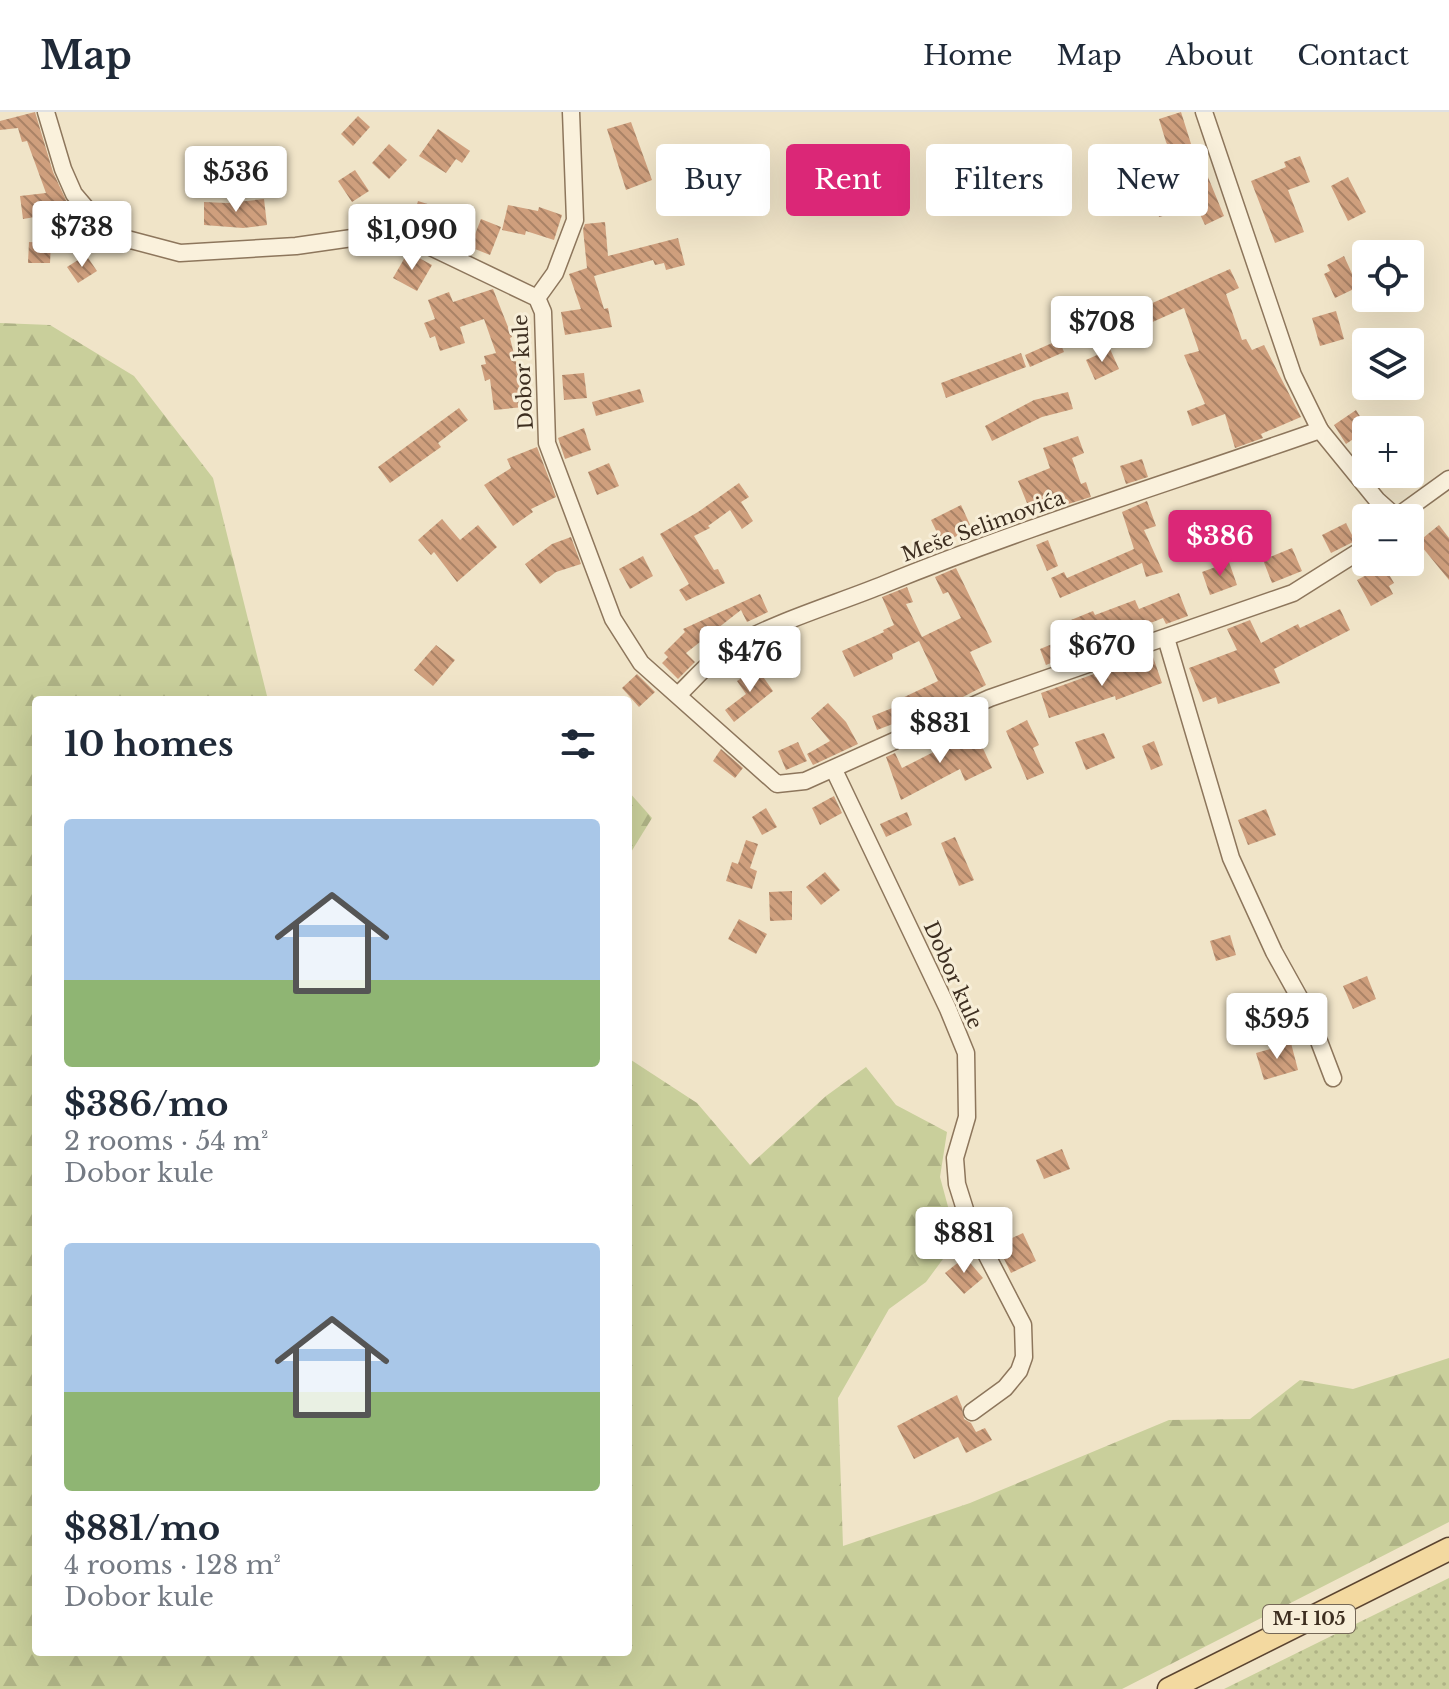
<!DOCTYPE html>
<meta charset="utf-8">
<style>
:root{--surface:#fff;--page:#f6f6f7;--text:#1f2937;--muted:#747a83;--line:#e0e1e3;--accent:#db2777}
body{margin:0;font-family:"Libre Baskerville",serif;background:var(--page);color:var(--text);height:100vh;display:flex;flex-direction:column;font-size:30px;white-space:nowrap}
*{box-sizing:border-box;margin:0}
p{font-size:26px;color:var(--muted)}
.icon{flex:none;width:44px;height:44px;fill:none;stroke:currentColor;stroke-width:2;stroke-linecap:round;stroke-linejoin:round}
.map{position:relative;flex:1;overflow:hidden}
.panel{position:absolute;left:32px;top:584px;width:600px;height:960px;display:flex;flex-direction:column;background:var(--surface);border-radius:8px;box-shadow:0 8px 32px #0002}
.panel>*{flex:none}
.banner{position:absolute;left:656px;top:32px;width:672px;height:72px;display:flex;gap:16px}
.fabs{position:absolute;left:1352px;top:128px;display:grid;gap:16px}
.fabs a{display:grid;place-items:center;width:72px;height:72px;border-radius:8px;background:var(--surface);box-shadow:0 8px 32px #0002;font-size:40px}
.price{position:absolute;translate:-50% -68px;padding:0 18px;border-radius:8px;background:#fff;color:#222;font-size:26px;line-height:52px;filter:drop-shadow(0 2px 4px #0008)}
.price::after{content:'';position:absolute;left:50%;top:48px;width:24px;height:18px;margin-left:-12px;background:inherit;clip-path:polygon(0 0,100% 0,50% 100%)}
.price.active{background:var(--accent);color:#fff}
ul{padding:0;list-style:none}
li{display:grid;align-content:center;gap:16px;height:424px;padding:0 32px}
li span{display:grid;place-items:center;height:248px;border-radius:8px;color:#555}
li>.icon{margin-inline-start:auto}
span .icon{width:144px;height:144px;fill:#fffc;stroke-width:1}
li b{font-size:34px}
h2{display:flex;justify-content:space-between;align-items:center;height:96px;padding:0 32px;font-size:34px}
.tag{padding:0 28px;border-radius:8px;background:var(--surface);box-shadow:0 8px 32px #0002;font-size:28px;line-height:72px}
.tag.active{background:var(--accent);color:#fff}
header{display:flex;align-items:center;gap:48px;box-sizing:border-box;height:112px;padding:0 40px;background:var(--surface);border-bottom:2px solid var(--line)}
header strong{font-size:38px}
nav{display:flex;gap:44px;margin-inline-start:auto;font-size:28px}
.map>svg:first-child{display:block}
.green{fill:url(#green-dots)}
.forest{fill:url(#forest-firs)}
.building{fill:url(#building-back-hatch)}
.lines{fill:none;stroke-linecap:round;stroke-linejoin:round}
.minor-casing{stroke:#8d765c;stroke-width:19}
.major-casing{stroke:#5b4430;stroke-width:25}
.minor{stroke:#faf1dc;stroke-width:16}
.major{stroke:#f3d9a0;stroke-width:22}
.labels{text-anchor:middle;stroke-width:6;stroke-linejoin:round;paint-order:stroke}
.shield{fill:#f7eed8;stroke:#756857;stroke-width:2}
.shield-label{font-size:18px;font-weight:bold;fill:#3d2e20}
.street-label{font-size:20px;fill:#3d2e20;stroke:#f7eed8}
</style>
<header>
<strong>Map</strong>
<nav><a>Home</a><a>Map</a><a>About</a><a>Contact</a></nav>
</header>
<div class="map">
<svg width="1449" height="1577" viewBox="0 0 1449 1577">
<defs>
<pattern id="green-dots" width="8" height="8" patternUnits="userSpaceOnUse" patternTransform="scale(2)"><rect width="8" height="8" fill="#c9cf9b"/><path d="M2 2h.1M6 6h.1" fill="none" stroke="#aeb285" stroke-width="1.8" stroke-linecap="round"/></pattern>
<pattern id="forest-firs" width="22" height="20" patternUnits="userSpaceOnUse" patternTransform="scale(2)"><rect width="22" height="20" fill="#c9cf9b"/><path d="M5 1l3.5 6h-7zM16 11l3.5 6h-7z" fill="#aeb285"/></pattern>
<pattern id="building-back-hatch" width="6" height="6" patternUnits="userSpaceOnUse" patternTransform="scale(2)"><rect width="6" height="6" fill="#cf9f7d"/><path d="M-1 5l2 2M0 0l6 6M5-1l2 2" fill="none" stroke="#a98266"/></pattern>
</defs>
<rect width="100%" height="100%" fill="#f0e4c8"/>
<path class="green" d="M1449,1466V1577H1224Z"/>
<g class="forest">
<path d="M0,211L50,213L134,264L213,366L268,588H36V1540H628V946L697,991L750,1053L826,984L866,955L896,993L947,1020L940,1065L957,1128L926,1170L889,1197L838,1286L843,1434L970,1391L1169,1308L1250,1307L1300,1268L1353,1277L1449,1246V1410L1122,1577H0Z"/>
<path d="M629,680L652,706L628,745V681Z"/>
</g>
<g class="building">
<path d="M35,0L53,60L71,99L23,107L20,84L46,81L27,29L22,30L18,16L0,18V9Z"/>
<path d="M1181,0L1192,35L1197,33L1204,47L1201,48L1224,104L1205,113L1166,30L1159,7Z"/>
<path d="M358,4L370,15L353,34L341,22Z"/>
<path d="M631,10L652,68L626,78L607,17Z"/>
<path d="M438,17L470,39L462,51L456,47L446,61L419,44Z"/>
<path d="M389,32L407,48L389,67L372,51Z"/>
<path d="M1159,44L1174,101L1159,105L1150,70L1139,74L1133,52Z"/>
<path d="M1300,44L1310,70L1288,78L1304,120L1275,131L1251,69L1286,55L1284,50Z"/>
<path d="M355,58L369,79L352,90L338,69Z"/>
<path d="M1348,65L1366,100L1348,109L1331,74Z"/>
<path d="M264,87L267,113L243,116L204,113V90L228,91Z"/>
<path d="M418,89L440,96L431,120L411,113Z"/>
<path d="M508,93L538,99L539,95L562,103L554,128L526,119L525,123L502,118Z"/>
<path d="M481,107L501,115L490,143L470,135Z"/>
<path d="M605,110L608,144L678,126L685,153L666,158L664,151L655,153L653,148L594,164L604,197L608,196L612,215L565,223L561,200L581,197L569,162L587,156L583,117L585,112Z"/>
<path d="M29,130L51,131L50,151H28Z"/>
<path d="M408,140L432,153L417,179L393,166Z"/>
<path d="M86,143L97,159L78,171L67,155Z"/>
<path d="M1344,144L1358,175L1335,186L1324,162L1330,159L1327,153Z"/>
<path d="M1230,157L1239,176L1226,182L1242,228L1246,227L1252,238L1264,233L1301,305L1261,322L1263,326L1235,336L1225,302L1192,314L1187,299L1205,292L1184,243L1199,239L1184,196L1148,212L1141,196Z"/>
<path d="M493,177L512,225L510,226L521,270L524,295L494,298L490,267L485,269L481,253L486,252L484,244L496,241L484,207L460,215L465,231L440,239L435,224L430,226L424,211L435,207L428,188L449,180L453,190Z"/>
<path d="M1336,199L1344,227L1320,234L1312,206Z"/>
<path d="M1116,203L1122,217L1093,230L1087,216Z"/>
<path d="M1059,228L1064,240L1030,255L1025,243Z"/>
<path d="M1110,237L1119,257L1095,268L1086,248Z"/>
<path d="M1021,241L1026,255L946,286L941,271Z"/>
<path d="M584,261L587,286L564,288L562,263Z"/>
<path d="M640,277L644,290L596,304L592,290Z"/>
<path d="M1068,280L1073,297L1042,305L992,329L985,314L1034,288Z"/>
<path d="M459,296L468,308L438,331L441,335L390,371L378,355Z"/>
<path d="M1356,298L1368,317L1346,332L1334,313Z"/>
<path d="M584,316L591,338L565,347L558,326Z"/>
<path d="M1078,324L1084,341L1072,346L1081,372L1086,370L1091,385L1065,393L1061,383L1029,396L1018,369L1050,356L1043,336Z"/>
<path d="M537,335L556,385L531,397L533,400L513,414L484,373L511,356L507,347Z"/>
<path d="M1142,347L1148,365L1126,372L1120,354Z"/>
<path d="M609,351L619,374L597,383L588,360Z"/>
<path d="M739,371L749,385L741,390L753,409L742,417L730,398L708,414L710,416L694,424L714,458L718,457L725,471L686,489L679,478L689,472L660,422L698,400Z"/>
<path d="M1147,389L1156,414L1144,418L1163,460L1146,465L1142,451L1060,486L1051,466L1064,460L1067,466L1134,437L1122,400Z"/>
<path d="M961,393L972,417L942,431L931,408Z"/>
<path d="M442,407L460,428L478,413L497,435L457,470L434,440L431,443L418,428Z"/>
<path d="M1346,411L1355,429L1331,441L1322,423Z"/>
<path d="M1439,413L1449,426V468L1418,430Z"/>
<path d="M571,425L581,452L556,460L540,472L525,452L552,432Z"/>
<path d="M1048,428L1058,454L1047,459L1036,433Z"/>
<path d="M1292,436L1302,459L1272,471L1263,448Z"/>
<path d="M643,444L653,464L630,477L619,457Z"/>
<path d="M1229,450L1237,473L1210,483L1202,460Z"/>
<path d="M956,456L992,530L970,540L986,573L961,586L877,618L872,604L900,593L898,588L938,569L919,529L892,542L893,547L854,565L842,539L884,520L883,518L894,513L882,485L907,475L913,490L906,492L922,525L961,506L948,480L943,482L935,465Z"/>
<path d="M1378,457L1382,462L1387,459L1394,471L1389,474L1393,482L1371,494L1357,468Z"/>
<path d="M1179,481L1188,504L1166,512L1163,506L1046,553L1040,537L1077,522L1071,508L1093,499L1095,503L1135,488L1139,497Z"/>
<path d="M760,482L768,500L747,510L741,498L686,541L695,550L678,567L662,551L668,545L664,541L685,520L683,517Z"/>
<path d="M1340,497L1350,518L1274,557L1280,571L1218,592L1216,585L1203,590L1189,556L1237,538L1227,517L1250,508L1261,531L1298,512L1300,516Z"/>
<path d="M436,533L455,548L433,574L414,558Z"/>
<path d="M1153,545L1162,571L1116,588L1115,584L1049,606L1041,581L1094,562L1095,565Z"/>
<path d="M757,556L773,579L734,610L725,598L746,582L737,569Z"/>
<path d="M637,562L655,580L639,595L622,576Z"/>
<path d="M828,591L846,610L858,632L813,653L807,642L830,629L811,606Z"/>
<path d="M1027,608L1039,633L1033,636L1044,661L1027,668L1006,619Z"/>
<path d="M975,619L992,656L965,669L960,657L901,688L886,645L895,641L902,656Z"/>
<path d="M1104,621L1115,646L1086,658L1075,630Z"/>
<path d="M1154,629L1163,653L1151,658L1142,634Z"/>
<path d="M798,630L807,649L786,658L778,639Z"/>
<path d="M721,637L743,656L735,666L713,649Z"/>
<path d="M834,684L842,701L820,713L812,696Z"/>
<path d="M766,696L777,715L762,723L752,705Z"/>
<path d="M1266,697L1276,723L1248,733L1238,708Z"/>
<path d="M907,700L912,713L886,725L880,712Z"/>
<path d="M955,725L974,768L959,774L941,731Z"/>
<path d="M746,728L758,732L750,756L757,759L752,777L726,769L732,750L738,752Z"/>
<path d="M825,760L840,778L821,793L806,775Z"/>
<path d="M792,779V808L770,809L769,780Z"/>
<path d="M739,807L767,822L756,842L728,827Z"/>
<path d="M1230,823L1236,843L1216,849L1210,829Z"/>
<path d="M1367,864L1376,887L1353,897L1343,874Z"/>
<path d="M1291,931L1298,958L1264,968L1256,941Z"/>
<path d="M1062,1037L1070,1057L1044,1067L1036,1048Z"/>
<path d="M1023,1121L1036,1149L1011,1161L997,1133Z"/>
<path d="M965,1145L983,1166L964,1182L945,1161Z"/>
<path d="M957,1283L962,1295L964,1307L971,1311L976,1320L985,1316L992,1328L966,1341L958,1325L914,1347L897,1314Z"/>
</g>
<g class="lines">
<g class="minor-casing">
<g id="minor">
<path d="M46,0L63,57L74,82L108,122L180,141L296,134L380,122L414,127L537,186L543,200L547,331L613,507L641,551L777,672L805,669L990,586L1293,481L1366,435"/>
<path d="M1204,0L1293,263L1320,318L1377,388L1396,405"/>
<path d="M537,186L555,161L575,108L571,0"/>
<path d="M1395,406L1449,367"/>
<path d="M1166,526L1231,746L1274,840L1309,903L1333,966"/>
<path d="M679,582C694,568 710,548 728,537C777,509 833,493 885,472C1028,414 1175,369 1320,318"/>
<path d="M834,658L948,897L966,941L967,1005L955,1046L957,1072L968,1107L1023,1213L1024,1245L1019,1259L1005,1276L972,1300"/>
</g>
</g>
<g class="major-casing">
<path id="major" d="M1169,1577L1449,1437"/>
</g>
<use href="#minor" class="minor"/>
<use href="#major" class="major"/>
</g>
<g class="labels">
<rect class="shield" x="1263" y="1493" width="92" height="28" rx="6"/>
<g class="shield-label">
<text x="1309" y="1513">M-I 105</text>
</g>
<g class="street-label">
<text transform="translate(523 260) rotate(-93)" y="7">Dobor kule</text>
<text transform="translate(983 414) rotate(-20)" y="7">Meše Selimovića</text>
<text transform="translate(953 863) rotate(66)" y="7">Dobor kule</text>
</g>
</g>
</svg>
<div class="fabs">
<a><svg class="icon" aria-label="locate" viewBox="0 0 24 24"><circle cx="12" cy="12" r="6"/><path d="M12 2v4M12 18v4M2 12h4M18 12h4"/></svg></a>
<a><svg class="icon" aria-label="layers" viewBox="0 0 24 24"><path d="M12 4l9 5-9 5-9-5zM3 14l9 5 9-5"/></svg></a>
<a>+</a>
<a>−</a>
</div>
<b class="price" style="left:236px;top:102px">$536</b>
<b class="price" style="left:82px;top:157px">$738</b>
<b class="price" style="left:412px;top:160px">$1,090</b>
<b class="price" style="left:1102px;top:252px">$708</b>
<b class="price active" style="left:1220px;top:466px">$386</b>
<b class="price" style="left:1102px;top:576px">$670</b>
<b class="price" style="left:750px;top:582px">$476</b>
<b class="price" style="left:940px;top:653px">$831</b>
<b class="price" style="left:1277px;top:949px">$595</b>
<b class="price" style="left:964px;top:1163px">$881</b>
<div class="banner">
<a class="tag">Buy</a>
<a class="tag active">Rent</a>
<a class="tag">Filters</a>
<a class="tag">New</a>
</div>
<section class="panel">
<h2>10 homes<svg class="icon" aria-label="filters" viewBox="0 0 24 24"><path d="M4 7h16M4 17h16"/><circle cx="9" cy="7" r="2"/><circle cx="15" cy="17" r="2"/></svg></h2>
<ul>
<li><span style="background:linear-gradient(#a9c7e8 65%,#8fb573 0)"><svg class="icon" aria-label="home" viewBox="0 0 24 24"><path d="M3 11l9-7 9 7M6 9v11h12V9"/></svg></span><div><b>$386/mo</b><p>2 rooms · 54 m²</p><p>Dobor kule</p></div></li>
<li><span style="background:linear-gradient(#a9c7e8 60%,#8fb573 0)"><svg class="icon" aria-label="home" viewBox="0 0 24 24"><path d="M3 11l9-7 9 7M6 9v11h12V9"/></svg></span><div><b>$881/mo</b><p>4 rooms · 128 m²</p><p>Dobor kule</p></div></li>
</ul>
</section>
</div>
